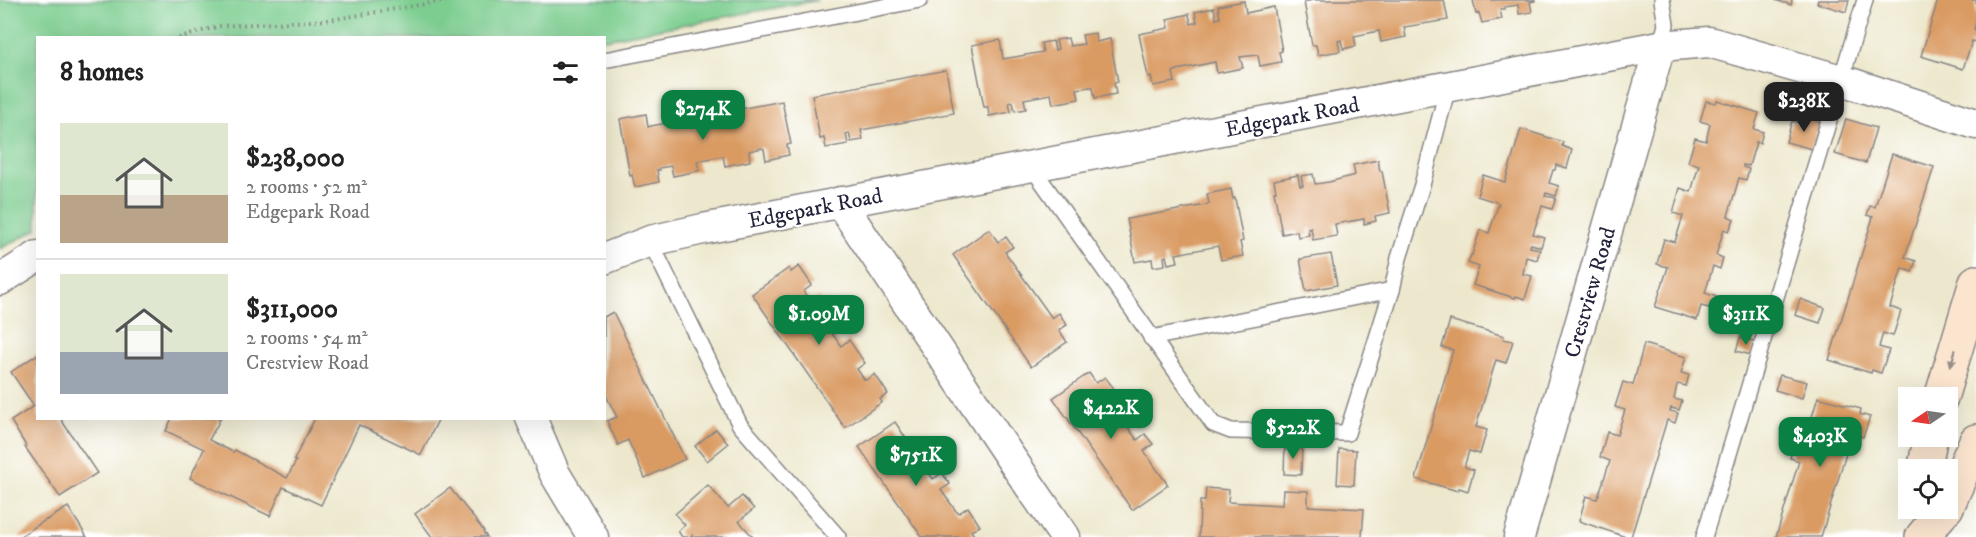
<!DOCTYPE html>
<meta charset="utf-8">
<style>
:root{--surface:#fff;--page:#f6f6f6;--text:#222;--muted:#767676;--line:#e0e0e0;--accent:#0b8043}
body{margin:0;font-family:"IM FELL DW Pica",serif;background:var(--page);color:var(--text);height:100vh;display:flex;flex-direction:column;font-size:22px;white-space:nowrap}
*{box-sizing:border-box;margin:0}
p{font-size:20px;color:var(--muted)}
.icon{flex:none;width:33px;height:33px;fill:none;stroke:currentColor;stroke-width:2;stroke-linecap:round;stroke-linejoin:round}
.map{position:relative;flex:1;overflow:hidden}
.side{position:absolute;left:36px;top:36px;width:570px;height:384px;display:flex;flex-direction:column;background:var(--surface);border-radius:0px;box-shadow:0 6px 24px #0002}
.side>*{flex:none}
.needle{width:39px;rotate:257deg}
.fabs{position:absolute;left:1898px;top:387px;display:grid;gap:12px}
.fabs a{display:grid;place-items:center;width:60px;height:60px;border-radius:0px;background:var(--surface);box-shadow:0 6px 24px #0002;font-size:30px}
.price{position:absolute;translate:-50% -51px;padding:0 14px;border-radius:12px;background:var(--accent);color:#fff;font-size:20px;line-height:39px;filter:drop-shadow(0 2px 3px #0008)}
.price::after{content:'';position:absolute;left:50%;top:36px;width:18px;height:14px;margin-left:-9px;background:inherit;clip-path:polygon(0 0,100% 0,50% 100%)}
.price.on{background:#222;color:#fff}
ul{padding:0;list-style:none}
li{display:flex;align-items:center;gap:18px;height:150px;padding:0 24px}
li+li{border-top:2px solid var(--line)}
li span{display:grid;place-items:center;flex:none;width:168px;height:120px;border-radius:0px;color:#555}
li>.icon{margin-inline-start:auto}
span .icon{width:72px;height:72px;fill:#fffc;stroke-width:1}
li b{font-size:26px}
h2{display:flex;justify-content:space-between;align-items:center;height:72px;padding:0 24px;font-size:26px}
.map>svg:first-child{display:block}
.green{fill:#7bcd8f;stroke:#4e7865;stroke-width:1.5}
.building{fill:#da9b64}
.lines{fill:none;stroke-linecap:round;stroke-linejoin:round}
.service-casing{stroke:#888584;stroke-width:18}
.minor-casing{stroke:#888584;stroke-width:33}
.secondary-casing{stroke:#888584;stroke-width:36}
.path{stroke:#888584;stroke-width:4;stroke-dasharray:1.5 4.5;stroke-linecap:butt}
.service{stroke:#fff;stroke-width:15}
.minor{stroke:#fff;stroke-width:30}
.secondary{stroke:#fbe5cf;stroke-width:33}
.oneway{fill:#998d8c}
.labels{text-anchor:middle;stroke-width:4.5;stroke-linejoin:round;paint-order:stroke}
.street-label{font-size:22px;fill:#22223b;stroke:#fff}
</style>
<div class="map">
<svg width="1976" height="537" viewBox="0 0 1976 537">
<rect width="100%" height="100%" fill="#fff"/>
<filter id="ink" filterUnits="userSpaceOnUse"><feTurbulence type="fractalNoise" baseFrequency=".0167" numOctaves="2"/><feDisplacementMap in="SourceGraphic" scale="12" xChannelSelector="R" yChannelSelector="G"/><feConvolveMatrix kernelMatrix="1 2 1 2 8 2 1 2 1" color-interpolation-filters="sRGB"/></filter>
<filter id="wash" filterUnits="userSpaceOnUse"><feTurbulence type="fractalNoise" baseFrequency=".008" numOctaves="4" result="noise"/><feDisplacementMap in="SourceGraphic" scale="24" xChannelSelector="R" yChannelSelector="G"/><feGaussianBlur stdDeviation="1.35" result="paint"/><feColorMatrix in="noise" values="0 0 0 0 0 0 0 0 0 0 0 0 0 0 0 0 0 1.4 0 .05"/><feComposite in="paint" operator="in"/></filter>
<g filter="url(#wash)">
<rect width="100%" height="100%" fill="#ede8cd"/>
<path class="green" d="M0,0H818L605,39L38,38L37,229L0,249Z"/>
<g id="blocks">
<g class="building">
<path d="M1313,0H1444L1448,20L1404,27L1406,37L1381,42L1379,31L1354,36L1356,46L1343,49L1341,40L1338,41L1340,51L1318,55L1316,45H1312L1304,2Z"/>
<path d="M1473,0H1535V1L1530,2L1532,12L1519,14L1518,5L1504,7L1505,9H1500L1502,19L1482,23L1479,13L1476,14Z"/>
<path d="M1775,0H1792L1791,5Z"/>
<path d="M1818,0H1849L1846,12L1817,3Z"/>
<path d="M1938,0H1976V22L1974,29L1976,30V42L1972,41L1963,69L1921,56Z"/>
<path d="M1244,1L1246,13L1274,7L1282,51L1279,52L1281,62L1260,66L1258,55L1240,57L1243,68L1217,73L1215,62L1177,70L1173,72L1175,82L1153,86L1151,76L1148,77L1139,34L1169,28L1167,19L1189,14L1191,24L1197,22L1195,12L1214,8L1216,19L1220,18L1218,6Z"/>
<path d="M1095,33L1096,42L1110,39L1118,82L1114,83L1116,94L1095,98L1093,87H1089L1077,89L1079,99L1053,104L1051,94L1024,99L1026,109L1015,111L1013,102L1009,103L1011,112L989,116L988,107H984L972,45L1000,40L1003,59L1043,52L1041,43L1053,41L1055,50L1058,49L1056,40L1068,38L1070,46L1084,44L1082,35Z"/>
<path d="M946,70L954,113L861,130L863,140L851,142L849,133L846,134L848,144L826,148L824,138L820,139L812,95Z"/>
<path d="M1717,100L1759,113L1754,129L1763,132L1760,143L1756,142L1749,166L1743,165V167L1749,169L1746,180L1739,178L1728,216L1734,219L1729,231L1724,229L1716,255L1723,258L1720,269L1713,266L1705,293L1717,297L1713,309L1701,306L1697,320L1655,307L1668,267L1657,264L1664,239L1675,242L1683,216L1673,213L1680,188L1691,192L1699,165L1688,162L1692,149L1695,138L1706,141L1710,124L1700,121L1706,101L1716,103Z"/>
<path d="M782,101L791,144L787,145L789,155L766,160L764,149L762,148L749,151L750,161L725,166L723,156L697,161L699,171L673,176L671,166L659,168L660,170H657L659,182L635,187L632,175L630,176L620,119L646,114L648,127L651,126Z"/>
<path d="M1807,117L1820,121L1812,149L1786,142L1792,121L1804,124Z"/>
<path d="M1846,119L1876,128L1866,163L1835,154Z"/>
<path d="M1521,129L1563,142L1562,146L1572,150L1567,168L1556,165L1555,170H1553L1549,183L1559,186L1556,196L1546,193L1545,196L1556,198L1552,209L1542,206L1533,234L1544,237L1541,247L1531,244L1530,247L1540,249L1537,260L1526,257L1523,274L1532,276L1525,299L1516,296L1515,298L1473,285L1479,267L1468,263L1471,255H1472L1480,230L1489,233L1499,203L1477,196L1483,175L1505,182Z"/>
<path d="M1892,154L1934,167L1905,257L1916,261L1912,272L1902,268L1890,307L1901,311L1893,336L1883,333L1879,347L1889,350L1881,373L1872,370L1871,373L1829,360L1873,217L1867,215L1870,206L1875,207Z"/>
<path d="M1378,160L1380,171H1382L1390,213L1375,216L1376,221L1364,224V219L1335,224L1337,236L1313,240L1311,228L1308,229L1309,235L1298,237L1297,231L1282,234L1274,191H1276L1274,180L1298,175L1300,186H1303L1301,176L1313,174L1315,184L1329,182L1355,175L1353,165Z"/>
<path d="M1231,189L1233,199L1235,198L1243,241L1240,242L1243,256L1221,260L1218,246L1176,254L1178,262L1168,264L1166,256L1164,257L1165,265L1153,267L1152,259L1135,262L1127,219L1206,205L1209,203L1207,194Z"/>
<path d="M989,229L998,242L1006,237L1013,247L1005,252L1052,318L1059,313L1067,325L1059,330L1067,342L1031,367L953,255Z"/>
<path d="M1331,254L1337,285L1306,291L1300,259Z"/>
<path d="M799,266L812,285L804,291V293L811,302L819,297L836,320L827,326L833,335L841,346L849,340L865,363L857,369L864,379L867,380L875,374L888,394L880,399L882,402L845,428L752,294L789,268L791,272Z"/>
<path d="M1800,299L1825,308L1820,323L1795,315Z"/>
<path d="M613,312L685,459L645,478L628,440L618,445L607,421L617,417L604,392V317Z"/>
<path d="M1450,320L1504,336L1503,339L1513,341L1506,363L1496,360L1495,363L1476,427L1487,430L1480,454L1469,451L1465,464V467L1474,470L1468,491L1459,488L1458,491L1416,479L1453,350L1442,347Z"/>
<path d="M1740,338L1755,341L1751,355L1736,351Z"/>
<path d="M1644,344L1686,357L1681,373L1689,375L1686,386L1678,384L1677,385L1674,399L1682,401L1679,410L1671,408L1670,411L1678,413L1675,423L1667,420L1631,537H1626L1579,521L1586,496L1597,499L1598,497L1610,461L1600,457L1607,432L1617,435L1625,410L1615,407L1623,382L1633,385Z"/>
<path d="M38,354V418H60L97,473L60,497L25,447L26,446L11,421L34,406L11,372Z"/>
<path d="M1089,373L1096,383L1105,377L1115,390L1106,396L1137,440L1145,434L1153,444L1144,451L1168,485L1132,510L1053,398Z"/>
<path d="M1780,375L1807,382L1802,398L1775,390Z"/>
<path d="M1818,397L1861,409L1860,414L1870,417L1863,437L1852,433L1821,537H1776L1799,461L1790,458L1793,447L1802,450Z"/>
<path d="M172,418H221L209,440L233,452L235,450L287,478L296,461L294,460L315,418H439L421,455L359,425L321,505L283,487L270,516L190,478L204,449L166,431Z"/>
<path d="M895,422L933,479L942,473L950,484L941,490L956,511L959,513L968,507L980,526L971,531L974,535L971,537H922L859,447Z"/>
<path d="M716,429L728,444L707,461L695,446Z"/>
<path d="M1285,444L1302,445L1301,475L1284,474Z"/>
<path d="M1339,449L1356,450L1354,485L1337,484Z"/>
<path d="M708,485L728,508L742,496L754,509L739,521L753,537H693L692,535L690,537H682L678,531L685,525L675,514Z"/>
<path d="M450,488L484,531L483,532L487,537H432L415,514Z"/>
<path d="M1206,488L1229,490L1228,502L1282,505L1283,490L1308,491V506L1364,509L1362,537H1199L1200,501H1205Z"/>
<path d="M68,507L87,537H19L47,519V520Z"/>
</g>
</g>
</g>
<g filter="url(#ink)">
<use href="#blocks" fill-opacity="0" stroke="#888584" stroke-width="1.5"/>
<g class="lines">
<g class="service-casing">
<g id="service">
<path d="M1660,46L1666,25L1662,0"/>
<path d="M604,60L920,0"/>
<path d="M1031,166L1213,424L1231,431L1347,433L1392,290"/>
<path d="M650,241L740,425L838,537"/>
<path d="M1151,338L1392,290L1399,258L1422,185L1448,87"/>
<path d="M1704,537L1865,0"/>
</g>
</g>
<g class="minor-casing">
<g id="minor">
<path d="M840,202L1010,457L1065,537"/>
<path d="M604,259L650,241L703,229L1660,46L1709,42L1841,80L1976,124"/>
<path d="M0,280L38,256"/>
<path d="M531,418L555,474L593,537"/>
<path d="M1519,537L1660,46"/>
</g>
</g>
<g class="secondary-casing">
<g id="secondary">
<path d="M1941,398L1976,282"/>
<path d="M1924,470L1931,436"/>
<path d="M1947,507L1976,441"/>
<path d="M1922,537L1946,508"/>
</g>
</g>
<path class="path" d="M179,38L219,26L329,20L450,0"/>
<use href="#service" class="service"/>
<use href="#minor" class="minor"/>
<use href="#secondary" class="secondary"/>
</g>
<defs><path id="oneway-solid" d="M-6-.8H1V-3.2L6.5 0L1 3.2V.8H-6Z" transform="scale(1.5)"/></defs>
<use class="oneway" href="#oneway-solid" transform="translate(1953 358) rotate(107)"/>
</g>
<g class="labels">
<g class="street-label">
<text transform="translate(1292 116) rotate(-11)" y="8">Edgepark Road</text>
<text transform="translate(815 207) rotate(-11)" y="8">Edgepark Road</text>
<text transform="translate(1589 292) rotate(-74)" y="8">Crestview Road</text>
</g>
</g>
</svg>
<div class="fabs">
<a><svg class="needle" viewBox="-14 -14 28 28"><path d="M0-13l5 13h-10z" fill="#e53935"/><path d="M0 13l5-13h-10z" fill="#767676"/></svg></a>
<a><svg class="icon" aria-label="locate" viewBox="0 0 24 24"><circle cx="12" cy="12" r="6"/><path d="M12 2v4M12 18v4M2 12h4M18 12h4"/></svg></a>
</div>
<b class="price on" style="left:1804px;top:133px">$238K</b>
<b class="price" style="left:703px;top:141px">$274K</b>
<b class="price" style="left:819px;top:346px">$1.09M</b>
<b class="price" style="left:1746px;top:346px">$311K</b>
<b class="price" style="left:1111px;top:440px">$422K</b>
<b class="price" style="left:1293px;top:460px">$522K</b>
<b class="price" style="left:1820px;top:468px">$403K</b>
<b class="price" style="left:916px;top:487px">$751K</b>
<section class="side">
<h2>8 homes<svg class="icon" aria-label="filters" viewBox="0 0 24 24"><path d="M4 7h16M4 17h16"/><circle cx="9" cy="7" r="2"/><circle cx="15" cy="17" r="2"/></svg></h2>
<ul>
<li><span style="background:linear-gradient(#dfe7d0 60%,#b9a48a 0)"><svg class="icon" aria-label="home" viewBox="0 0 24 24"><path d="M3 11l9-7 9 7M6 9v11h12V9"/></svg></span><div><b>$238,000</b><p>2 rooms · 52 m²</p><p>Edgepark Road</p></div></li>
<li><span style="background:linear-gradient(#dfe7d0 65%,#9aa5b1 0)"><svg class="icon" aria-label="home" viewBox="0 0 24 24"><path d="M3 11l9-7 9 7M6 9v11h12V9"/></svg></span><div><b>$311,000</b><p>2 rooms · 54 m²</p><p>Crestview Road</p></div></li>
</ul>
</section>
</div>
